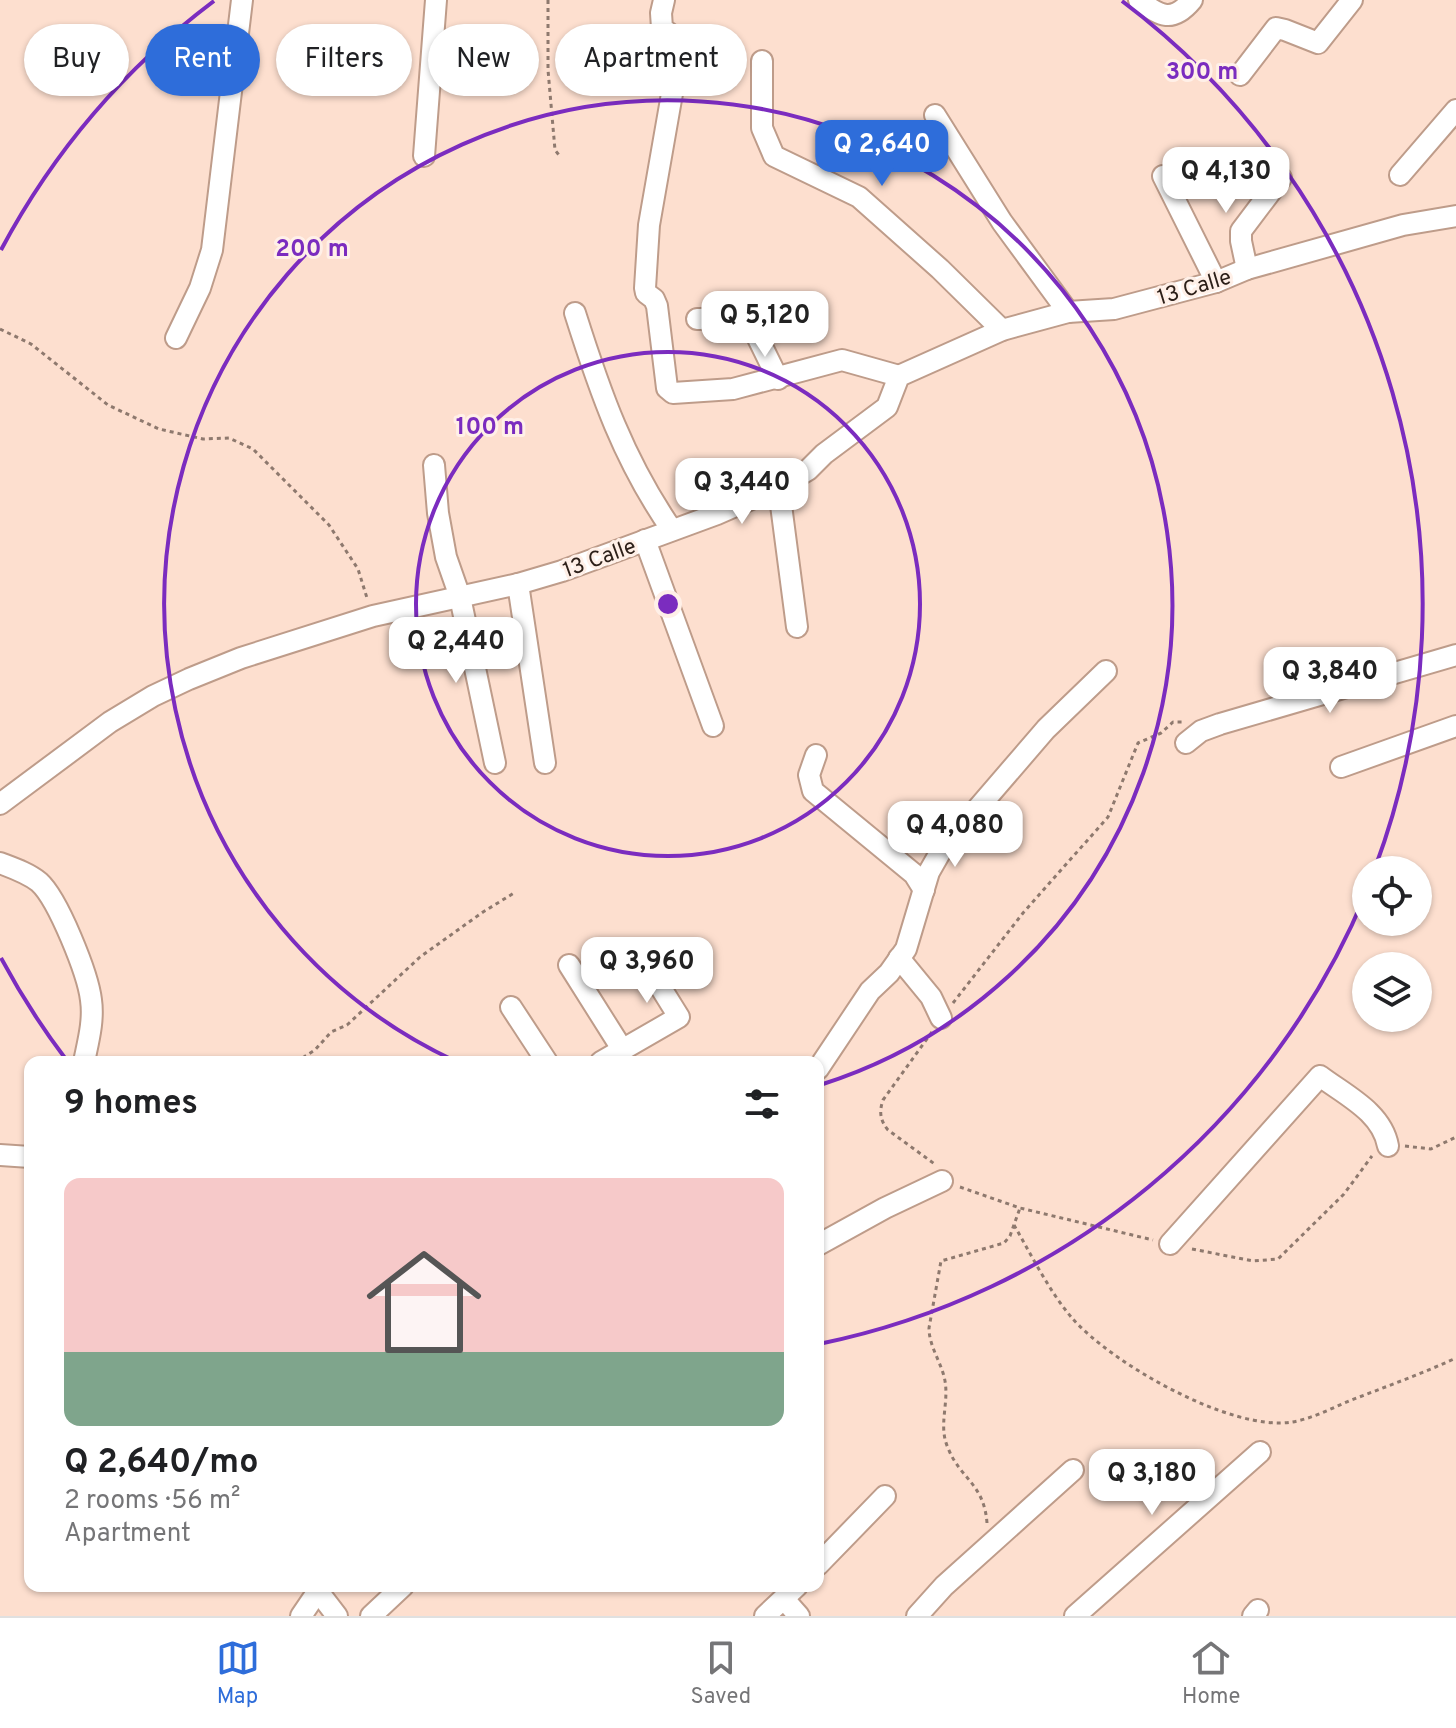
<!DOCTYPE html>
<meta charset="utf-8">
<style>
:root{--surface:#fff;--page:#f6f6f6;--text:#202124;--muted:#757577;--line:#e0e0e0;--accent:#2e6dda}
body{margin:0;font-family:Overpass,sans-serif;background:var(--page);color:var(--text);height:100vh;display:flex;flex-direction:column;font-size:30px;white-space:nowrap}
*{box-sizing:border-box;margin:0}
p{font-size:26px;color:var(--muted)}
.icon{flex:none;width:44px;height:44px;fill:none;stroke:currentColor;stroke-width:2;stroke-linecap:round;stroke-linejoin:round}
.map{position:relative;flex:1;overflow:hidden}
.side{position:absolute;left:24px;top:1056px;width:800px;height:536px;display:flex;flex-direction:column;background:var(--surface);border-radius:16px;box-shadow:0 2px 6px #0004}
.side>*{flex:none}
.hud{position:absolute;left:24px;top:24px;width:800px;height:72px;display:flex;gap:16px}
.buttons{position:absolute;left:1352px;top:856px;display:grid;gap:16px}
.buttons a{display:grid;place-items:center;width:80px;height:80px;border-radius:50%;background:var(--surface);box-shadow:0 2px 6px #0004;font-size:40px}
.price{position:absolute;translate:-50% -68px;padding:0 18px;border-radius:16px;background:#fff;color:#222;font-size:26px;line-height:52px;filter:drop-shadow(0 2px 4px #0008)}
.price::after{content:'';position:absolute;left:50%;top:48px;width:24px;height:18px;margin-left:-12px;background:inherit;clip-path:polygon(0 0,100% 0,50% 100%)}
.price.current{background:var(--accent);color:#fff}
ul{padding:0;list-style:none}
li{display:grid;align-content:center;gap:16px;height:424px;padding:0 40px}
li+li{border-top:2px solid var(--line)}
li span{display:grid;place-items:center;height:248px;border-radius:16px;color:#555}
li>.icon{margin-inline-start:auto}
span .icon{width:144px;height:144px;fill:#fffc;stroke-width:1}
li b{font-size:34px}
h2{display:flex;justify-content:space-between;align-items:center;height:96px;padding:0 40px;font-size:34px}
.tag{padding:0 28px;border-radius:36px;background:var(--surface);box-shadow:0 2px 6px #0004;font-size:28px;line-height:72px}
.tag.current{background:var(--accent);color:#fff}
.tab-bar{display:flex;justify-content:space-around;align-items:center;height:112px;border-top:2px solid var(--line);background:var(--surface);font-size:22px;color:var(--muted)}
.tab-bar a{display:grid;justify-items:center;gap:4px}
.tab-bar .current{color:var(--accent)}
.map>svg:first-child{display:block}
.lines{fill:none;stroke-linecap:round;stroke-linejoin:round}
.minor-casing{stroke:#be9c8a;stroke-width:24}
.path{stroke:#8e796e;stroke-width:3;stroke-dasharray:4 4;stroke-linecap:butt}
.minor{stroke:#fff;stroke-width:20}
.ring{fill:none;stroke:#7b2cbf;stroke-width:4}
.labels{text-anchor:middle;stroke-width:6;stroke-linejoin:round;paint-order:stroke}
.street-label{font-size:22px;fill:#2d2019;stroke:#fff0e8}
.centre{fill:#7b2cbf;stroke:#fff0e8;stroke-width:4}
.ring-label{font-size:24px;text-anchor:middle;font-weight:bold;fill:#7b2cbf;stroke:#fff0e8;stroke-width:6;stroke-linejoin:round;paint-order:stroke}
</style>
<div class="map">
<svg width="1456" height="1616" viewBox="0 0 1456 1616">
<rect width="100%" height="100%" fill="#fddfcf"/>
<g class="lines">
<g class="minor-casing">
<g id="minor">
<path d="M664,0L661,13L662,28L674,37L673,88L649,225L645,288L646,293L654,299L657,306L667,388L673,393L733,389L842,360L899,376"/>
<path d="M1139,0C1160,17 1173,23 1192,0"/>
<path d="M762,61V128L774,156L859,197L940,269L1002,330"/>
<path d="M1240,75L1276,28L1285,30L1318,43L1352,0"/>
<path d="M935,115L1002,222L1068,312"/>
<path d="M424,156L436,0"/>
<path d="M1400,175L1456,110"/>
<path d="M1163,176L1216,282"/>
<path d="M1247,269L1241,241V231L1281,178"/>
<path d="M575,313C600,392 624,461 672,530"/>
<path d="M697,319C716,319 739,314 753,328L778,379"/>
<path d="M176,338L200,288L212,250L242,0"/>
<path d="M434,465L438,513L446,557L460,597L495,763"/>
<path d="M781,486V505L797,627"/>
<path d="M645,540L713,726"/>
<path d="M518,584L545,763"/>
<path d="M1186,743L1201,731L1220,724L1456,655"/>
<path d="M816,755L809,775L813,791L914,874L924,890"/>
<path d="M1341,767L1456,726"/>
<path d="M0,804L110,722L153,696L189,679L241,658L373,616L518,584L562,571L717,514L781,486L808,470L824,454L887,407L899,376L1002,330L1068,312L1114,309L1216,282L1247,269L1403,225L1456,216"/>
<path d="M0,863C13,868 28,873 39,882C58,899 88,974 91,1000C94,1021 88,1042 84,1062"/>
<path d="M899,958L931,997L941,1018"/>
<path d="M569,965L622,1049"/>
<path d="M511,1007L547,1062"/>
<path d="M601,1062L679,1017L651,972"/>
<path d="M818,1069L870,991L889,973L906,949L929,872L941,851L1046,729L1106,671"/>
<path d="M0,1155L30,1157"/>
<path d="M1170,1244L1320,1076C1345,1095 1382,1112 1388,1146"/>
<path d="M818,1245L885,1208L942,1181"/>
<path d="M818,1565L885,1496"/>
<path d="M314,1586L337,1616"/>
<path d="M784,1599L799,1616"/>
<path d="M301,1616L318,1591"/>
<path d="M371,1616L403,1586"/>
<path d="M765,1616L797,1586"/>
<path d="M917,1616L944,1586L1073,1470"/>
<path d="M1075,1616L1260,1452"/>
<path d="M1253,1616L1258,1610"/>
</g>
</g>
<g class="path">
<path d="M548,0V70L555,150L559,155"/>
<path d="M0,329L31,344L108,405L159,429L203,439L229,438L253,449L329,525L358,569L367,598"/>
<path d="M953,1003L1023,913L1108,817L1138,743L1161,733L1173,722H1185"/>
<path d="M932,1032L883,1100C879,1112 880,1120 888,1130L936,1165"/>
<path d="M296,1062L315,1050L331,1032L347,1025L420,957L483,912L514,893"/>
<path d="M1405,1146L1431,1149L1456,1137"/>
<path d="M960,1187L1020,1208L1153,1240"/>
<path d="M1014,1225C1032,1256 1049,1291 1072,1318C1111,1363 1231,1432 1292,1422C1311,1419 1330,1409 1349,1401C1385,1387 1421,1374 1456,1358"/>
<path d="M1192,1249L1253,1261L1278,1259L1344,1194L1372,1156"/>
<path d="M987,1523C984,1483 960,1479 948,1448C938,1426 949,1404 945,1381C942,1363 929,1347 929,1328L941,1261L1004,1243L1010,1236L1020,1208"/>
</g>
<use href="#minor" class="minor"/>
</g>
<g class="ring">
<circle cx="668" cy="604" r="252"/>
<path d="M455 1061A504 504 0 1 1 820 1085"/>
<path d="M1366 893A755 755 0 0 1 819 1344M65 1058A755 755 0 0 1 1 958M1 250A755 755 0 0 1 214 1M1122 1A755 755 0 0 1 1375 868"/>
</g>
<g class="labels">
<g class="street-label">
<text transform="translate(1194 286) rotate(-17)" y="8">13 Calle</text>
<text transform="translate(599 557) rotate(-20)" y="8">13 Calle</text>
</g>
</g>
<circle cx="668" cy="604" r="12" class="centre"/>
<g class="ring-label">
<text x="1202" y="79">300 m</text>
<text x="312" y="256">200 m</text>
<text x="490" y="434">100 m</text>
</g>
</svg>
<div class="buttons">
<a><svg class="icon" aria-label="locate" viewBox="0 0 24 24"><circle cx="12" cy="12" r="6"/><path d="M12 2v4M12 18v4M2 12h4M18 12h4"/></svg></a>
<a><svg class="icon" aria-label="layers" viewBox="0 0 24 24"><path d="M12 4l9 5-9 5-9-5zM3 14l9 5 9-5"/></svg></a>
</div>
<b class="price current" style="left:882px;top:188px">Q 2,640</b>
<b class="price" style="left:1226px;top:215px">Q 4,130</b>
<b class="price" style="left:765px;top:359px">Q 5,120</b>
<b class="price" style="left:742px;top:526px">Q 3,440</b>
<b class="price" style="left:456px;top:685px">Q 2,440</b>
<b class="price" style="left:1330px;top:715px">Q 3,840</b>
<b class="price" style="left:955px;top:869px">Q 4,080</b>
<b class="price" style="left:647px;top:1005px">Q 3,960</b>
<b class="price" style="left:1152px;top:1517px">Q 3,180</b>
<div class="hud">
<a class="tag">Buy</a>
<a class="tag current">Rent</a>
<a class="tag">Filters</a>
<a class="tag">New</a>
<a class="tag">Apartment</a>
</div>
<section class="side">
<h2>9 homes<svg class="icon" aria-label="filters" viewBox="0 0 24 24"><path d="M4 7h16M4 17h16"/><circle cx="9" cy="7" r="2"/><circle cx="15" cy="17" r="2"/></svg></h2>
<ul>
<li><span style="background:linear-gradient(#f6c9c9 70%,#7fa58c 0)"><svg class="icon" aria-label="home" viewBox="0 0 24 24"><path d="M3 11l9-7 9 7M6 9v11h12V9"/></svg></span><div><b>Q 2,640/mo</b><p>2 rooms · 56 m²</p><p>Apartment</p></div></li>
</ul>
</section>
</div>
<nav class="tab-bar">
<a class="current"><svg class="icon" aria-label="map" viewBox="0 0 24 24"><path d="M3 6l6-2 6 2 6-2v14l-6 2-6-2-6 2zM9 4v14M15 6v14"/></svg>Map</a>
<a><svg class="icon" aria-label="saved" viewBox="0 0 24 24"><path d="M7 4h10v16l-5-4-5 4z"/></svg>Saved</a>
<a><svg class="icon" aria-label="home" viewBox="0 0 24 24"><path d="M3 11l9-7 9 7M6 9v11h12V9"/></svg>Home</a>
</nav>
